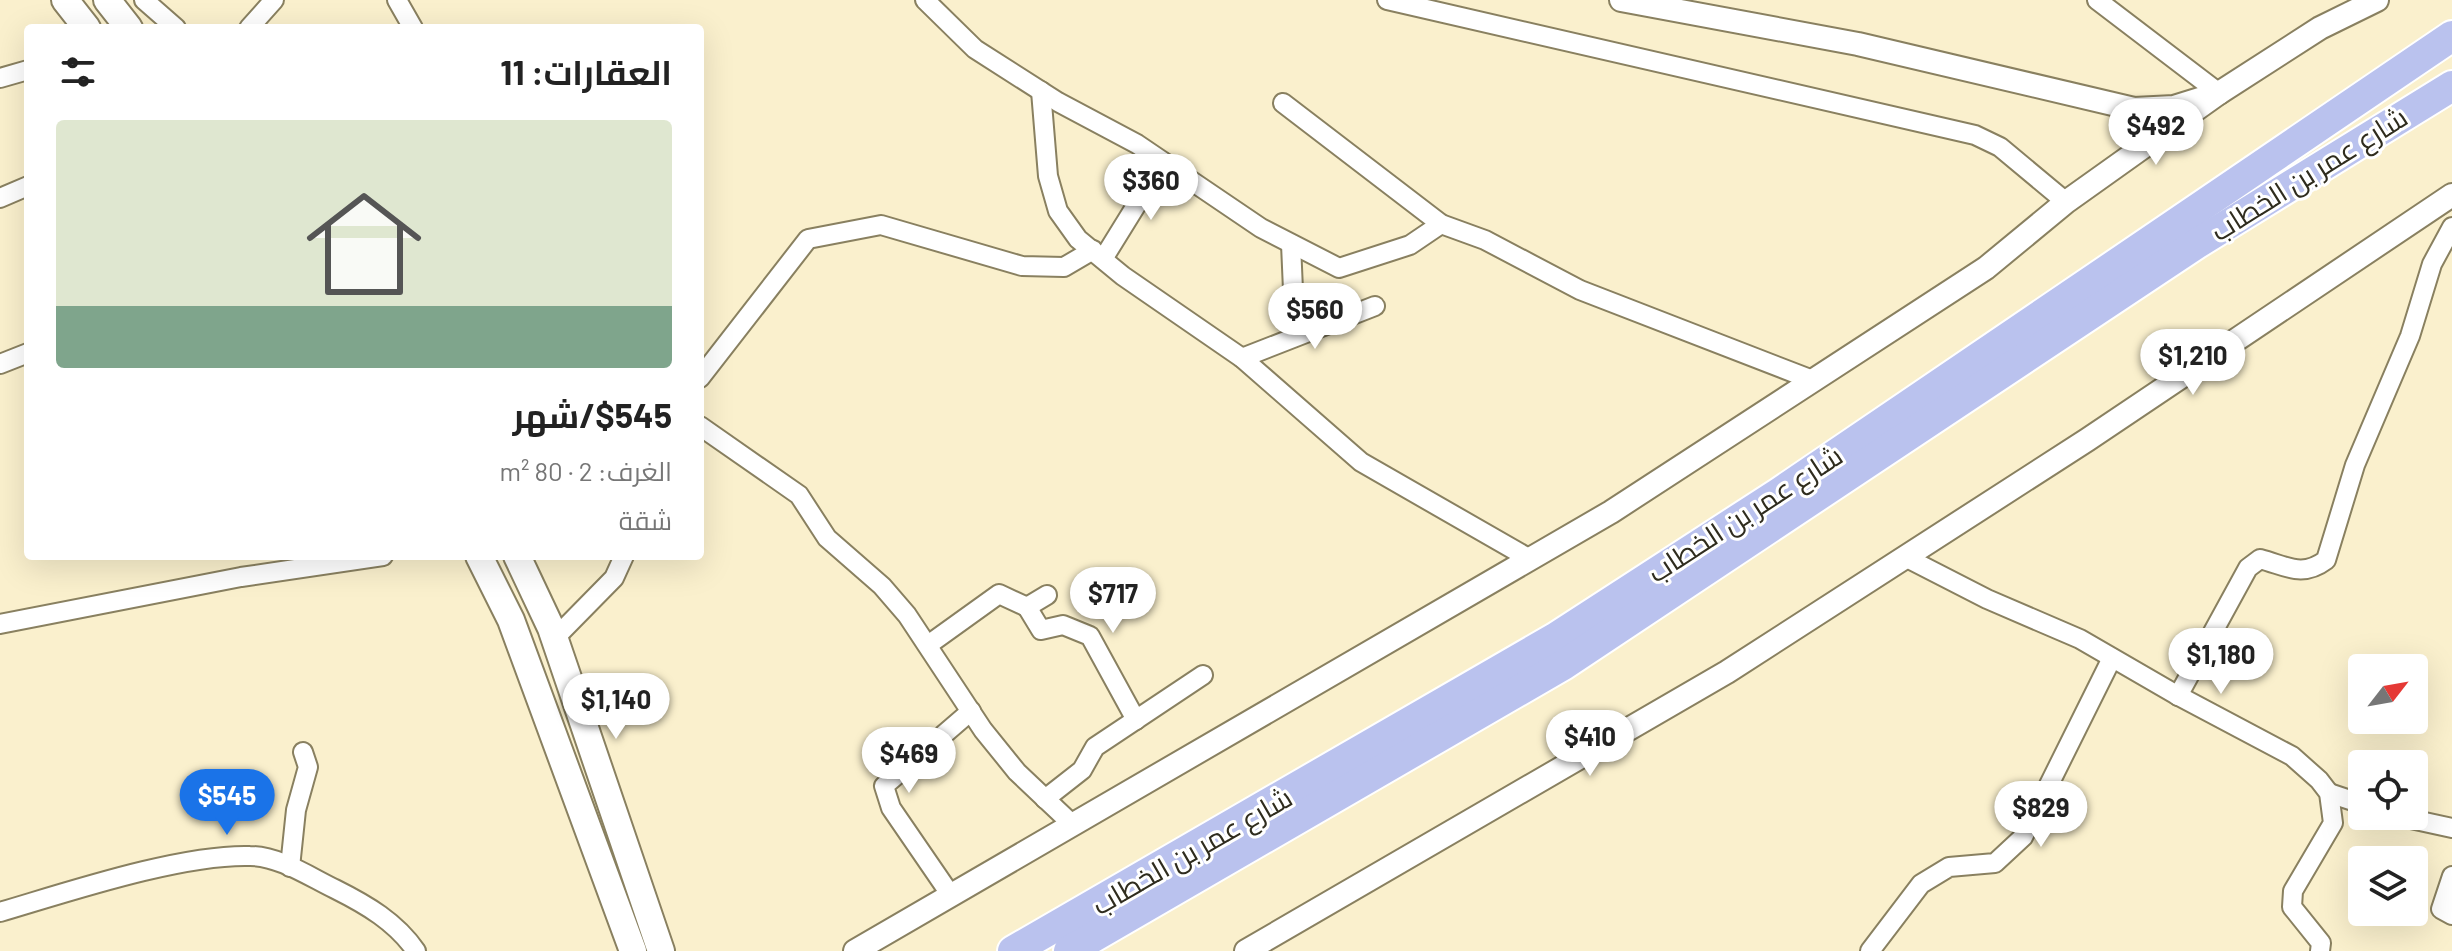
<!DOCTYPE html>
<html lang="ar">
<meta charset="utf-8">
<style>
:root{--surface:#fff;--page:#f2f2f2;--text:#222;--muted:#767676;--line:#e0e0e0;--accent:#1a73e8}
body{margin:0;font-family:Barlow,Cairo,sans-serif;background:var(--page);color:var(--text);direction:rtl;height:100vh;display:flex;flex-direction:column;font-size:30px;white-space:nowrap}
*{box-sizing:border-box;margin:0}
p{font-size:26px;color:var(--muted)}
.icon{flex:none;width:44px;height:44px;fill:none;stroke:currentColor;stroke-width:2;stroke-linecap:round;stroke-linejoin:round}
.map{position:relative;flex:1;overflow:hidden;direction:ltr}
.drawer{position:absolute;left:24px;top:24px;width:680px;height:536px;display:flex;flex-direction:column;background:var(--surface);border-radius:8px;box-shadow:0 8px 32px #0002;direction:rtl}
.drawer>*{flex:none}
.needle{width:52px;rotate:59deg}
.fabs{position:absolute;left:2348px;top:654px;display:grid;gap:16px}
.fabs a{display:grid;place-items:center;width:80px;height:80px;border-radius:8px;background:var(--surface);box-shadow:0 8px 32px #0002;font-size:40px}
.price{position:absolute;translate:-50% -68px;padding:0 18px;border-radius:28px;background:#fff;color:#222;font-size:26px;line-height:52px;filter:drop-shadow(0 2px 4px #0008)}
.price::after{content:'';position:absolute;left:50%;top:48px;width:24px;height:18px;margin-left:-12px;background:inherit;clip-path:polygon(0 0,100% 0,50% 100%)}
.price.active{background:var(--accent);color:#fff}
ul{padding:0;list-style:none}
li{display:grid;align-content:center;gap:16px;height:424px;padding:0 32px}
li+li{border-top:2px solid var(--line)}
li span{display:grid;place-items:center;height:248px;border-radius:8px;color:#555}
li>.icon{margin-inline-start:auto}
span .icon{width:144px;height:144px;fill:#fffc;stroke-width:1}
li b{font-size:34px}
h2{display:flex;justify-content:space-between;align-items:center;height:96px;padding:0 32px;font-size:34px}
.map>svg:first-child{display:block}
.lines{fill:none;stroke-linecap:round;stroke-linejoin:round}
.minor-casing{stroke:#898060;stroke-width:22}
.tertiary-casing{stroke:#898060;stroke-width:26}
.secondary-casing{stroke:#898060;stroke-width:30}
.primary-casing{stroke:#fff;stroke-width:34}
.minor{stroke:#fff;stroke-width:18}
.tertiary{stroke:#fff;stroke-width:22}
.secondary{stroke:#fff;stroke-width:26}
.primary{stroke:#bac2ee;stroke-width:30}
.labels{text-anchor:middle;stroke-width:6;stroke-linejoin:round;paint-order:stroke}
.street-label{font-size:28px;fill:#2f2c1e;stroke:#fff}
</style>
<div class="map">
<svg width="2452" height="951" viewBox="0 0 2452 951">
<rect width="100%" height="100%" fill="#faf0cd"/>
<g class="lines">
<g class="minor-casing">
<g id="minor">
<path d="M144,0L176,28"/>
<path d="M397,0L413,28"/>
<path d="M925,0L975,49L1058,102L1137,144L1261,228L1339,268L1410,245L1441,224"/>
<path d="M1387,0L1975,135L2000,147L2066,202"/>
<path d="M2097,0L2219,93"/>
<path d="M249,28L274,0"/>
<path d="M0,78L28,70"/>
<path d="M1041,91L1048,176L1058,211L1078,239L1123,276L1242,358L1361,462L1530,559"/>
<path d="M1283,103L1441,224L1485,240L1580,290L1815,381"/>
<path d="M0,198L28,186"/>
<path d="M1291,244L1295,336"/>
<path d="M1103,259L1163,162"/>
<path d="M1242,358L1375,306"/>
<path d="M0,364L28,353"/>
<path d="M700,378L808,239L881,225L1022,266L1064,267L1093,250"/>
<path d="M700,426L799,495L827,538L882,586L907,615L983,730L1017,772L1072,824"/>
<path d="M1905,557L1987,599L2080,639L2175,694L2292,756L2319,780L2329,793L2333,823L2293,891L2292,907L2321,943L2320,951"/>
<path d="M1027,607L1041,630L1063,625L1090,636L1136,720"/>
<path d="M0,624L241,577L383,556"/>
<path d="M555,638L614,578L624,556"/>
<path d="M928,645L999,594L1027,607L1047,595"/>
<path d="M2178,696L2248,568L2260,559C2287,566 2302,578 2326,560L2355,465L2410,336L2432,264L2452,227"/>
<path d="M2329,793L2362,804"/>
<path d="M1045,799L1082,770L1095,747L1203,675"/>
<path d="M2397,816L2452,828"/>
<path d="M290,867L296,810L308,767L303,752"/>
<path d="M2452,876L2441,909L2452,915"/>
<path d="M950,894L891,808L884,786L971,711"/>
<path d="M0,912C68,892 181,854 250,856C279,856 310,877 335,889C367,905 396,922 416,951"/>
<path d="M1870,951L1921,884L1949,867L1995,863L2023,837L2112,658"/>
</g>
</g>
<g class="tertiary-casing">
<g id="tertiary">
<path d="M1621,0L1858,44L2134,109L2174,107L2219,93L2320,28L2377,0"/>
<path d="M855,951L1611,512L1986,268L2066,202L2219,93"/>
<path d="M1246,951L1727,672L2087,440L2452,195"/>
</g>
</g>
<g class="secondary-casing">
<g id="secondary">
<path d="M65,0L87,28"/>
<path d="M107,0L129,28"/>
<path d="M479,556L511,620L633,951"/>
<path d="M517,556L551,628L661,951"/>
</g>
</g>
<g class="primary-casing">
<g id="primary">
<path d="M1013,951L1555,638L1779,493L2452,36"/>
<path d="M1069,951L1563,665L2196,244L2452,86"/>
</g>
</g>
<use href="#minor" class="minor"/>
<use href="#tertiary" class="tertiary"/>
<use href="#secondary" class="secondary"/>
<use href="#primary" class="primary"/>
</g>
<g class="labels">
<g class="street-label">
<text transform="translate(2309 174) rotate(-32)" y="10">شارع عمر بن الخطاب</text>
<text transform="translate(1745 514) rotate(-33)" y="10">شارع عمر بن الخطاب</text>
<text transform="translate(1192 851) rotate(-30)" y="10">شارع عمر بن الخطاب</text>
</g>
</g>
</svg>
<div class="fabs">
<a><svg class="needle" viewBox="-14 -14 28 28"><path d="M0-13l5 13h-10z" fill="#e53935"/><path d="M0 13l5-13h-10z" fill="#767676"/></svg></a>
<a><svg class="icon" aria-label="locate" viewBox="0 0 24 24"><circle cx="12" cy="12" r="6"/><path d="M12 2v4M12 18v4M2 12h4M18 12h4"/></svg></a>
<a><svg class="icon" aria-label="layers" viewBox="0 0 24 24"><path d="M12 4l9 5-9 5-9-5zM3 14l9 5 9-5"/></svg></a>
</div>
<b class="price" style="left:2156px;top:167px">$492</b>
<b class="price" style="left:1151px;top:222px">$360</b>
<b class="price" style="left:1315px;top:351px">$560</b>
<b class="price" style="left:2193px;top:397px">$1,210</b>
<b class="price" style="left:1113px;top:635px">$717</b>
<b class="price" style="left:2221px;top:696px">$1,180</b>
<b class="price" style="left:616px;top:741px">$1,140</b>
<b class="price" style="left:1590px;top:778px">$410</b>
<b class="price" style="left:909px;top:795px">$469</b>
<b class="price active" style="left:227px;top:837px">$545</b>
<b class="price" style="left:2041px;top:849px">$829</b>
<section class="drawer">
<h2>العقارات: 11<svg class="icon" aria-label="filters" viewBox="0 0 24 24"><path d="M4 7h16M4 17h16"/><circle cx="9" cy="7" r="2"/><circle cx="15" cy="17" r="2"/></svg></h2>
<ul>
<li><span style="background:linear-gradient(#dfe7d0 75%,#7fa58c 0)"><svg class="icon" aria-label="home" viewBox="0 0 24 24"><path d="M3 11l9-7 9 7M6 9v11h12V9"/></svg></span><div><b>$545/شهر</b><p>الغرف: 2 · 80 m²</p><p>شقة</p></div></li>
</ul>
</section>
</div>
